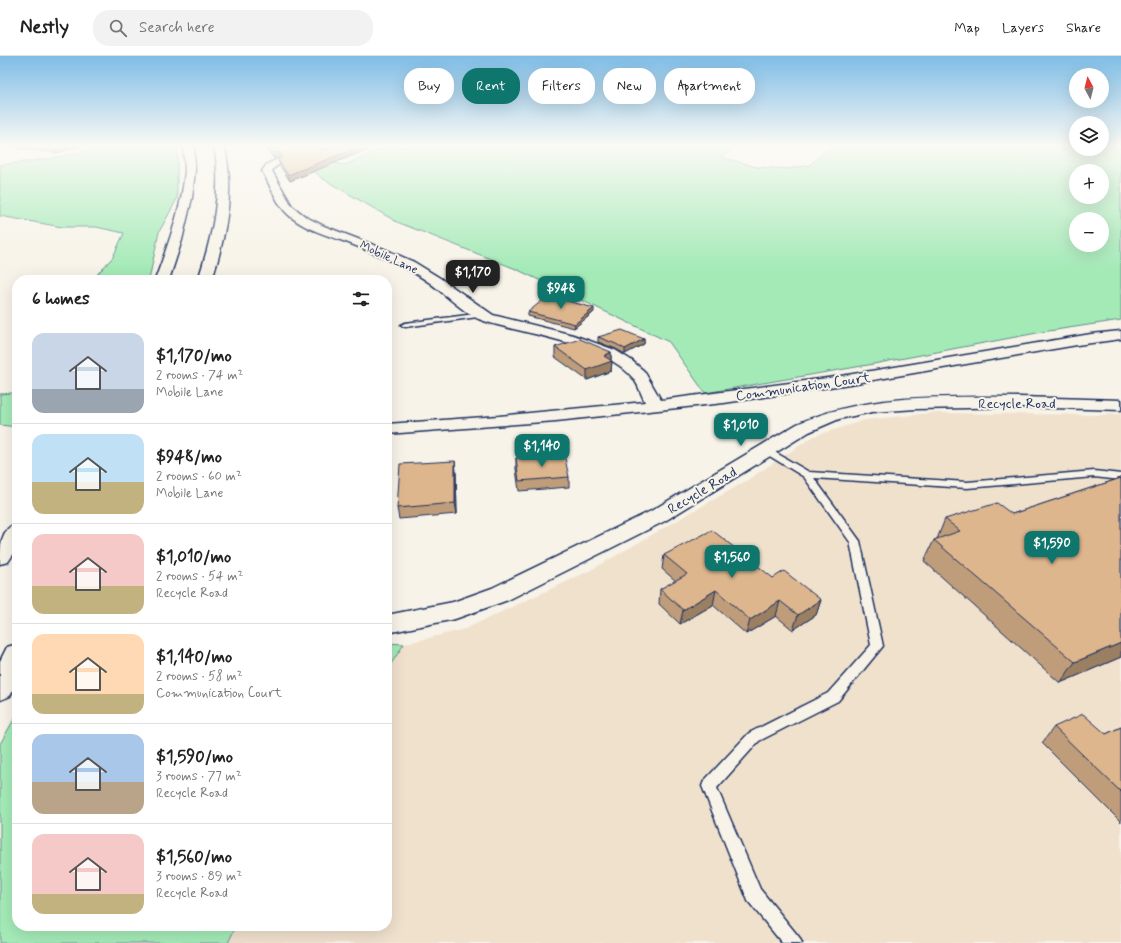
<!DOCTYPE html>
<meta charset="utf-8">
<style>
:root{--surface:#fff;--page:#f2f2f2;--text:#222;--muted:#767676;--line:#e0e0e0;--accent:#0f766e}
body{margin:0;font-family:Mynerve,sans-serif;background:var(--page);color:var(--text);height:100vh;display:flex;flex-direction:column;font-size:15px;white-space:nowrap}
*{box-sizing:border-box;margin:0}
p{font-size:13px;color:var(--muted)}
.icon{flex:none;width:22px;height:22px;fill:none;stroke:currentColor;stroke-width:2;stroke-linecap:round;stroke-linejoin:round}
.map{position:relative;flex:1;overflow:hidden}
.panel{position:absolute;left:12px;top:219px;width:380px;height:656px;display:flex;flex-direction:column;background:var(--surface);border-radius:16px;box-shadow:0 4px 16px #0002}
.panel>*{flex:none}
.top-card{position:absolute;left:404px;top:12px;width:380px;height:36px;display:flex;gap:8px}
.needle{width:26px;rotate:353deg}
.fabs{position:absolute;left:1069px;top:12px;display:grid;gap:8px}
.fabs a{display:grid;place-items:center;width:40px;height:40px;border-radius:50%;background:var(--surface);box-shadow:0 4px 16px #0002;font-size:20px}
.price{position:absolute;translate:-50% -34px;padding:0 9px;border-radius:8px;background:var(--accent);color:#fff;font-size:13px;line-height:26px;filter:drop-shadow(0 1px 2px #0008)}
.price::after{content:'';position:absolute;left:50%;top:24px;width:12px;height:9px;margin-left:-6px;background:inherit;clip-path:polygon(0 0,100% 0,50% 100%)}
.price.on{background:#222;color:#fff}
ul{padding:0;list-style:none}
li{display:flex;align-items:center;gap:12px;height:100px;padding:0 20px}
li+li{border-top:1px solid var(--line)}
li span{display:grid;place-items:center;flex:none;width:112px;height:80px;border-radius:12px;color:#555}
li>.icon{margin-inline-start:auto}
span .icon{width:48px;height:48px;fill:#fffc;stroke-width:1}
li b{font-size:17px}
h2{display:flex;justify-content:space-between;align-items:center;height:48px;padding:0 20px;font-size:17px}
.chip{padding:0 14px;border-radius:16px;background:var(--surface);box-shadow:0 4px 16px #0002;font-size:14px;line-height:36px}
.chip.on{background:var(--accent);color:#fff}
header{display:flex;align-items:center;gap:24px;box-sizing:border-box;height:56px;padding:0 20px;background:var(--surface);border-bottom:1px solid var(--line)}
header strong{font-size:19px}
nav{display:flex;gap:22px;margin-inline-start:auto;font-size:14px}
.search{width:280px;height:36px;background:var(--page);display:flex;align-items:center;gap:10px;box-sizing:border-box;padding:0 14px;border-radius:16px;color:var(--muted);font-size:15px}
.map>svg:first-child{display:block}
.built{fill:#f0e1cd}
.green{fill:#a4eab7;stroke:#608c8a;fill-rule:evenodd}
.lines{fill:none;stroke-linecap:round;stroke-linejoin:round}
.service-casing{stroke:#1b2f5e;stroke-width:3}
.minor-casing{stroke:#1b2f5e;stroke-width:3}
.motorway-casing{stroke:#1b2f5e;stroke-width:3}
.service{fill:#f7f3e8;fill-rule:evenodd}
.minor{fill:#f7f3e8;fill-rule:evenodd}
.motorway{fill:#f7f3e8;fill-rule:evenodd}
.wall{fill:#bf9d7a;stroke:#1b2f5e}
.shaded-wall{fill:#9b7f63;stroke:#1b2f5e}
.building{fill:#deb68e;stroke:#1b2f5e}
.labels{text-anchor:middle;stroke-width:4;stroke-linejoin:round;paint-order:stroke}
.far-street-label{font-size:12px;fill:#1b2f5e;stroke:#f7f3e8}
.street-label{font-size:14px;fill:#1b2f5e;stroke:#f7f3e8}
</style>
<header>
<strong>Nestly</strong>
<div class="search"><svg class="icon" aria-label="search" viewBox="0 0 24 24"><circle cx="10" cy="10" r="6"/><path d="M15 15l6 6"/></svg>Search here</div>
<nav><a>Map</a><a>Layers</a><a>Share</a></nav>
</header>
<div class="map">
<svg width="1121" height="887" viewBox="0 0 1121 887">
<rect width="100%" height="100%" fill="#f7f3e8"/>
<filter id="ink" filterUnits="userSpaceOnUse"><feTurbulence type="fractalNoise" baseFrequency=".025" numOctaves="2"/><feDisplacementMap in="SourceGraphic" scale="8" xChannelSelector="R" yChannelSelector="G"/><feConvolveMatrix kernelMatrix="1 2 1 2 8 2 1 2 1" color-interpolation-filters="sRGB"/></filter>
<g filter="url(#ink)">
<path class="built" d="M932,357L1100,359L1121,358V887H228L236,870H387V614L404,588L465,573L589,515L746,425L814,380L865,364Z"/>
<g class="green">
<path d="M99,90H176L178,93L177,113V143L159,176L149,224H92L113,201L124,177L96,171H62L0,160V109C31,105 70,102 99,90Z"/>
<path d="M389,90H736L721,101L757,111L788,113L810,109L823,96L839,91L837,90H1076V93H1102V90H1121V264L1042,276L868,309L705,337L669,286L516,213L397,166L320,121L298,96L316,104L345,109ZM1076,115H1102V141H1076ZM1076,163H1102V189H1076Z"/>
<path d="M17,331V371L0,369V338L12,337Z"/>
<path d="M387,587L404,588L387,614Z"/>
<path d="M17,658V870H236L228,887H0V688Z"/>
</g>
<g class="lines">
<g class="service-casing">
<g id="service">
<path d="M483,257L485,258V260L405,271L401,269L405,267Z"/>
<path d="M766,391L809,416L967,426L1094,415L1121,418V424L1094,421L967,432L814,422L860,485L883,590L838,645L759,685L717,732L760,833L799,881L802,887H782L748,845L702,730L704,725L749,677L828,637L871,589L850,486L804,421L763,396L761,394L763,392Z"/>
</g>
</g>
<g class="minor-casing">
<g id="minor">
<path d="M278,103L283,106L274,112L272,115L292,150L306,161L324,170L384,193L414,206L440,222L493,259L573,279L615,294L631,304L644,315L661,344L835,321L1091,278L1121,275V283L1077,289L856,327L724,347L556,365L387,378V368L499,360L645,346C641,338 638,328 633,322C603,286 526,279 484,265C467,260 445,238 430,227C404,209 375,197 346,186C327,179 307,174 291,161C277,150 271,130 262,115L267,108Z"/>
<path d="M1020,341L1121,344V354L1020,351L916,353L872,356L839,363L809,376L665,465L508,544L455,563L387,577V559L453,546L492,532L651,455L797,368C867,337 945,341 1020,341Z"/>
</g>
</g>
<g class="motorway-casing">
<g id="motorway">
<path d="M184,90H194L195,114L192,142L182,184L169,224H155C168,189 182,152 185,115C185,106 183,98 184,90Z"/>
<path d="M214,90H224C236,133 225,182 212,224H198C212,181 223,135 214,90Z"/>
<path d="M17,467V493L8,506L0,508C0,491 0,473 17,467Z"/>
<path d="M17,588V627L10,640L0,644V605L7,591Z"/>
</g>
</g>
<use href="#service" class="service"/>
<use href="#minor" class="minor"/>
<use href="#motorway" class="motorway"/>
</g>
<g class="wall">
<path d="M3,90H80L56,97Z"/>
<path d="M265,90H317L324,94L327,92L323,90H376L290,125L280,110L278,104L280,103L279,102L274,103Z"/>
<path d="M528,256H594L574,272L528,260Z"/>
<path d="M598,281L644,283V288L625,298L616,293L598,286Z"/>
<path d="M555,291L611,296V304L612,305L611,315L587,324L555,301Z"/>
<path d="M516,402L569,421V431L519,435L516,413Z"/>
<path d="M456,415L457,458L399,463L397,452Z"/>
<path d="M1121,422V601L1060,627L924,505L934,484L937,483L945,463L1012,458Z"/>
<path d="M664,499L773,522L821,544L816,559L793,574L776,560L746,578L713,549L680,568L659,548L660,533L676,525L662,513Z"/>
<path d="M1054,671L1106,678L1121,671V766L1042,687Z"/>
</g>
<g class="shaded-wall">
<path d="M68,90H80L56,97L55,94Z"/>
<path d="M362,90H376L290,125L288,119Z"/>
<path d="M278,96L279,102L274,103L273,97Z"/>
<path d="M594,252V256L574,272L575,268Z"/>
<path d="M644,283V288L625,298V293Z"/>
<path d="M611,296V306L612,305L611,315L587,324V314L604,300Z"/>
<path d="M455,405L456,415L457,458L455,447Z"/>
<path d="M716,534L713,549L680,568L683,554Z"/>
<path d="M821,544L816,559L793,574L798,559Z"/>
<path d="M780,545L776,560L746,578L750,564Z"/>
<path d="M1121,587V601L1060,627L1075,606Z"/>
</g>
<g class="building">
<path d="M25,90H68L55,94Z"/>
<path d="M268,90H317L324,94L330,90H362L288,119L278,104L283,100L278,96L273,97Z"/>
<path d="M548,240L594,252L575,268L528,256Z"/>
<path d="M622,274L644,283L625,293L616,288L598,281Z"/>
<path d="M580,283L611,296L604,300L612,305L587,314L555,291Z"/>
<path d="M564,398L569,421L519,425L516,402Z"/>
<path d="M455,405V447L397,452L400,408Z"/>
<path d="M1121,422V587L1075,606L934,484L960,475L945,463L997,447L1012,458Z"/>
<path d="M712,474L773,522L784,515L821,544L798,559L780,545L750,564L716,534L683,554L660,533L687,518L664,499Z"/>
<path d="M1083,658L1106,678L1121,671V736L1054,671Z"/>
</g>
</g>
<linearGradient id="sky" x2="0" y2="1"><stop stop-color="#7fbde6"/><stop offset="0.42" stop-color="#fbfaf5"/><stop offset="1" stop-color="#fbfaf5" stop-opacity="0"/></linearGradient>
<rect width="1121" height="214" fill="url(#sky)"/>
<g class="labels">
<g class="far-street-label">
<text transform="translate(389 201) rotate(25)" y="4">Mobile Lane</text>
</g>
<g class="street-label">
<text transform="translate(803 330) rotate(-8)" y="5">Communication Court</text>
<text x="1017" y="352">Recycle Road</text>
<text transform="translate(702 434) rotate(-31)" y="5">Recycle Road</text>
</g>
</g>
</svg>
<div class="fabs">
<a><svg class="needle" viewBox="-14 -14 28 28"><path d="M0-13l5 13h-10z" fill="#e53935"/><path d="M0 13l5-13h-10z" fill="#767676"/></svg></a>
<a><svg class="icon" aria-label="layers" viewBox="0 0 24 24"><path d="M12 4l9 5-9 5-9-5zM3 14l9 5 9-5"/></svg></a>
<a>+</a>
<a>−</a>
</div>
<b class="price on" style="left:473px;top:238px">$1,170</b>
<b class="price" style="left:561px;top:254px">$948</b>
<b class="price" style="left:741px;top:391px">$1,010</b>
<b class="price" style="left:542px;top:412px">$1,140</b>
<b class="price" style="left:1052px;top:509px">$1,590</b>
<b class="price" style="left:732px;top:523px">$1,560</b>
<div class="top-card">
<a class="chip">Buy</a>
<a class="chip on">Rent</a>
<a class="chip">Filters</a>
<a class="chip">New</a>
<a class="chip">Apartment</a>
</div>
<section class="panel">
<h2>6 homes<svg class="icon" aria-label="filters" viewBox="0 0 24 24"><path d="M4 7h16M4 17h16"/><circle cx="9" cy="7" r="2"/><circle cx="15" cy="17" r="2"/></svg></h2>
<ul>
<li><span style="background:linear-gradient(#c9d6e8 70%,#9aa5b1 0)"><svg class="icon" aria-label="home" viewBox="0 0 24 24"><path d="M3 11l9-7 9 7M6 9v11h12V9"/></svg></span><div><b>$1,170/mo</b><p>2 rooms · 74 m²</p><p>Mobile Lane</p></div></li>
<li><span style="background:linear-gradient(#bfe0f5 60%,#c2b280 0)"><svg class="icon" aria-label="home" viewBox="0 0 24 24"><path d="M3 11l9-7 9 7M6 9v11h12V9"/></svg></span><div><b>$948/mo</b><p>2 rooms · 60 m²</p><p>Mobile Lane</p></div></li>
<li><span style="background:linear-gradient(#f6c9c9 65%,#c2b280 0)"><svg class="icon" aria-label="home" viewBox="0 0 24 24"><path d="M3 11l9-7 9 7M6 9v11h12V9"/></svg></span><div><b>$1,010/mo</b><p>2 rooms · 54 m²</p><p>Recycle Road</p></div></li>
<li><span style="background:linear-gradient(#ffd9b3 75%,#c2b280 0)"><svg class="icon" aria-label="home" viewBox="0 0 24 24"><path d="M3 11l9-7 9 7M6 9v11h12V9"/></svg></span><div><b>$1,140/mo</b><p>2 rooms · 58 m²</p><p>Communication Court</p></div></li>
<li><span style="background:linear-gradient(#a9c7e8 60%,#b9a48a 0)"><svg class="icon" aria-label="home" viewBox="0 0 24 24"><path d="M3 11l9-7 9 7M6 9v11h12V9"/></svg></span><div><b>$1,590/mo</b><p>3 rooms · 77 m²</p><p>Recycle Road</p></div></li>
<li><span style="background:linear-gradient(#f6c9c9 75%,#c2b280 0)"><svg class="icon" aria-label="home" viewBox="0 0 24 24"><path d="M3 11l9-7 9 7M6 9v11h12V9"/></svg></span><div><b>$1,560/mo</b><p>3 rooms · 89 m²</p><p>Recycle Road</p></div></li>
</ul>
</section>
</div>
